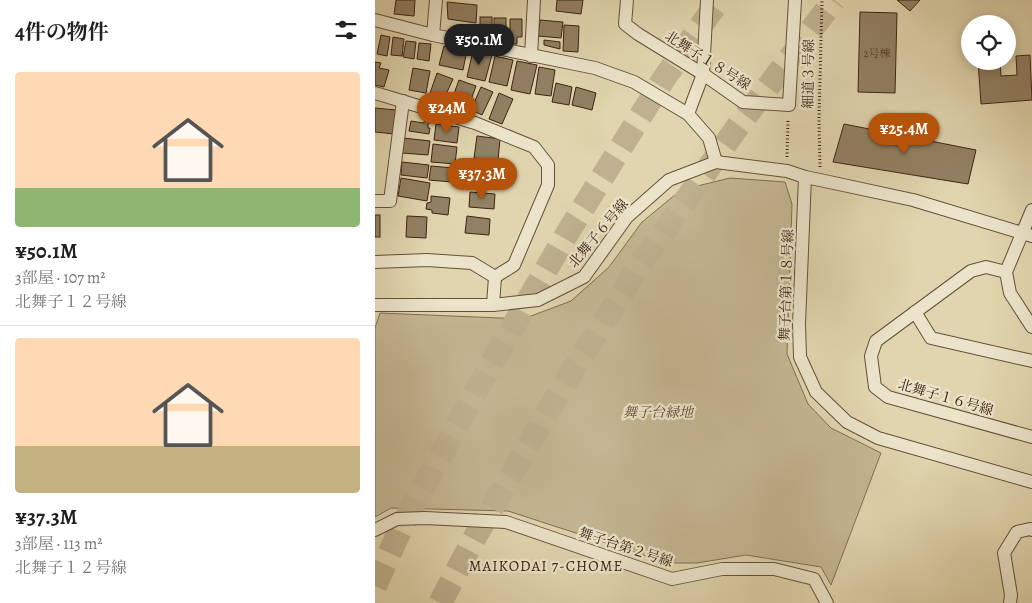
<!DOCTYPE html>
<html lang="ja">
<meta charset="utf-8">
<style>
:root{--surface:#fff;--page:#f2f2f2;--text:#202124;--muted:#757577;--line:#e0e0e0;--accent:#b45309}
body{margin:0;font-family:Alegreya,"Noto Serif JP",serif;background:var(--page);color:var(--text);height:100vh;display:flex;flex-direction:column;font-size:19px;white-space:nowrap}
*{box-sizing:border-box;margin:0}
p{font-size:16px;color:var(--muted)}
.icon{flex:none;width:28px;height:28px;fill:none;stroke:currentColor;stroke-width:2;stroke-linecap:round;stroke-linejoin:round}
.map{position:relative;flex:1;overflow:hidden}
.sheet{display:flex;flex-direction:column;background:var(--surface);width:375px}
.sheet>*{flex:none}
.controls{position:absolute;left:586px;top:15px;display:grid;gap:10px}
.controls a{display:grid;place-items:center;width:55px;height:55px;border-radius:50%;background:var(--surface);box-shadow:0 2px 12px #0003;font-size:25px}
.price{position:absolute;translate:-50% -42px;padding:0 11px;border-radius:18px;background:var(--accent);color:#fff;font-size:16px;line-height:32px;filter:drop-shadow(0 1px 2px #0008)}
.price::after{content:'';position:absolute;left:50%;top:30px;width:15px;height:11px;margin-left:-8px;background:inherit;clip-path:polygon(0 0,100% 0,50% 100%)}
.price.selected{background:#222;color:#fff}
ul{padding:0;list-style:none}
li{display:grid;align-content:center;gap:10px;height:265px;padding:0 15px}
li+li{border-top:1px solid var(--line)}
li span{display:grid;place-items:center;height:155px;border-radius:5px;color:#555}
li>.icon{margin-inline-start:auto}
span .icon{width:90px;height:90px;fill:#fffc;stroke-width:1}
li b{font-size:21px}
h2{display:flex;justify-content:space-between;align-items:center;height:60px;padding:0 15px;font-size:21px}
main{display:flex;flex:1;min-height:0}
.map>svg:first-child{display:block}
.green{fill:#c4b793;stroke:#806d52}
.building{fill:#928063;stroke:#3d2312}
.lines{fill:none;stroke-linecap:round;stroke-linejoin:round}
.motorway-tunnel{stroke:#bfb18f;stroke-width:24;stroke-dasharray:24 12;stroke-linecap:butt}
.minor-casing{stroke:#665039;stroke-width:14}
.path{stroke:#3d2312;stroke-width:3;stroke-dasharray:1 2.5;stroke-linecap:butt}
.minor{stroke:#ebe4ca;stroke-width:12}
.labels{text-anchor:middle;stroke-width:4.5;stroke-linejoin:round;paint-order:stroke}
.number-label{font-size:11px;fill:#523a26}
.street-label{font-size:14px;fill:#3d2312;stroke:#ebe4ca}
.park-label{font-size:14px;font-style:italic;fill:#5f4832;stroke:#ebe4ca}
.neighbourhood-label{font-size:15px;letter-spacing:1px;fill:#3d2312;stroke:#ebe4ca}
</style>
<main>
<section class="sheet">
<h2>4件の物件<svg class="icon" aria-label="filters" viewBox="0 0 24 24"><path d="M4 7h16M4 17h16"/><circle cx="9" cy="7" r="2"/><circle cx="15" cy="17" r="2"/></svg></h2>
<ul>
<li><span style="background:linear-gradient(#ffd9b3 75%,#8fb573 0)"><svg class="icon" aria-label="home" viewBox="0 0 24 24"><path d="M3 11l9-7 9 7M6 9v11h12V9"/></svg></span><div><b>¥50.1M</b><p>3部屋 · 107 m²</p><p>北舞子１２号線</p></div></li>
<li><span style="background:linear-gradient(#ffd9b3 70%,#c2b280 0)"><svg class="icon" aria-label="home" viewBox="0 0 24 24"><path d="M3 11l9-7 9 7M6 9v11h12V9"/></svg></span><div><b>¥37.3M</b><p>3部屋 · 113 m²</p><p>北舞子１２号線</p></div></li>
</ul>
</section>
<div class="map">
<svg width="657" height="603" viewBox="0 0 657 603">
<rect width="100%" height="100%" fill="#e0d5ae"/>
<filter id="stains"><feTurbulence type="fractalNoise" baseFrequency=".004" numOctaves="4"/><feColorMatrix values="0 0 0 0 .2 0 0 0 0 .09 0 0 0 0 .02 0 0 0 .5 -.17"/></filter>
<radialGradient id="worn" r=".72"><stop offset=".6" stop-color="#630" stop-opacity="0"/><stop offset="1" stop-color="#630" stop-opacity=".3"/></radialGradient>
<path class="green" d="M355,178L410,182L417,204L412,354L433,404L456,428L506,453L456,585L446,567L371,555L322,563H293L133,511L16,508L0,517V328L5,313L148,319L196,301L234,267L267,222L306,190Z"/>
<g class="building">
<path d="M21,0H40L39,16L19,14Z"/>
<path d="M182,0H208L206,14L181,11Z"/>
<path d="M522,0H545L535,11Z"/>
<path d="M72,2L102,5L101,23L73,19Z"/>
<path d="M485,12L522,13L520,93L483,92Z"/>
<rect x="105" y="17" width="12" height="18"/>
<rect x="119" y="18" width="12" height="22"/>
<path d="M135,19H147V37H142V44H135Z"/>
<path d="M165,20L188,22L186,38L163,36Z"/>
<path d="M189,25L204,26L203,52L188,51Z"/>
<path d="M6,35L15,37L12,56L2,54Z"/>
<path d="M18,37L29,39L27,56L16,55Z"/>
<path d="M169,40L185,42V49L169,45Z"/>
<path d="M31,41L41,42L39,59L28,57Z"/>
<path d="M44,43L56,44L54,61L42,59Z"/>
<path d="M69,46L92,50L88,70L64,65Z"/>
<path d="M98,51L117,55L110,81L92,77Z"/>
<path d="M655,55L657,100L606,104L603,61H625L626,76L642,75L641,56Z"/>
<path d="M120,56L138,60L132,86L114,82Z"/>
<path d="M142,61L162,65L155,94L136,90Z"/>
<path d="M0,62L6,63L4,68L14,70L9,87L0,85Z"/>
<path d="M164,67L180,70L176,96L160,94Z"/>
<path d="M38,68L55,71L51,93L34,90Z"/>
<path d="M62,73L78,79L68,101L54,96Z"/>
<path d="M84,80L101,86L93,108L76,102Z"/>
<path d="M181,83L197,87L194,105L177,102Z"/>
<path d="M106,87L118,92L107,115L96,110Z"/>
<path d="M201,87L221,93L217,110L197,105Z"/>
<path d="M124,93L138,99L127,124L114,119Z"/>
<path d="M0,108L21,110L19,134L0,132Z"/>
<path d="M55,117L59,121L53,124V128H55L54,134L34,131L36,121L48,123Z"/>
<path d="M61,124L84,127L82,143L59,140Z"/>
<path d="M469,124L601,150L593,184L458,162Z"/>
<path d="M102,136L125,139L123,160L99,158Z"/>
<path d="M28,138L55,141L53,155L27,153Z"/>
<path d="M58,144L82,147L80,164L56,162Z"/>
<path d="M97,161L123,163L121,183L95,180Z"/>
<path d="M27,162L54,165L52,178L26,175Z"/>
<path d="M56,166L79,168L77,182L54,180Z"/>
<path d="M26,178L55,183L52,201L23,196Z"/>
<path d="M95,192L120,194L119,209L94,207Z"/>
<path d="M56,196L75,198L73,215L57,213V210L51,209L52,203L56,202Z"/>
<rect x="0" y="215" width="5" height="22"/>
<path d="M32,216L52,217L51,238L31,237Z"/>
<path d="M92,216L115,219L114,235L90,233Z"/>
</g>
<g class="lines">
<g class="motorway-tunnel">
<path d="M0,586L26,528L116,364L193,232L290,77L344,0"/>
<path d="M65,603L100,537L191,381L265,265L361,129L459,0"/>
</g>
<g class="minor-casing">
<g id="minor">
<path d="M252,0L250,24L263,34L328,74L368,102L414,105L420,0"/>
<path d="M0,20L58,35L220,68L259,82L313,114L334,138L341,162"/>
<path d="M58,35L61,0"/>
<path d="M156,56L159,0"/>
<path d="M0,93L100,123L159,147L173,165V185L139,265L120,277"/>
<path d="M313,114L328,74L332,0"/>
<path d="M430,177L424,324L425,357L441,392L472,422L503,438L657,482"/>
<path d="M0,201H15L28,101"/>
<path d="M657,210L631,272L635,293L657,327"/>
<path d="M0,262L52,260L97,263L120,277L118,305"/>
<path d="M631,272L611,267L596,271L501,341L496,356L500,387L513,397L657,437"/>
<path d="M0,305H118L163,300L209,277L252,217L294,180L341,162L412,171L430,177L445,180L538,200L657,236"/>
<path d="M540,312L556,338L657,361"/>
<path d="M0,530L22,519L50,518L131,522L297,579L347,569H399L439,579L452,603"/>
<path d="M635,603L636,595L629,553L642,532L655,529L657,530"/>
</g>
</g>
<g class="path">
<path d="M412,157L413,119"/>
<path d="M445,167L444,119L447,0"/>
</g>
<use href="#minor" class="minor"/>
</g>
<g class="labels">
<g class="number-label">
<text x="502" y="57">2号棟</text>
</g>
<g class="street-label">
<text transform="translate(333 60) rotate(32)" y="5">北舞子１８号線</text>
<text transform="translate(433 74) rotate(-89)" y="5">細道３号線</text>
<text transform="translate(223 233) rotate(-50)" y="5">北舞子６号線</text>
<text transform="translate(411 285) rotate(-88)" y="5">舞子台第１８号線</text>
<text transform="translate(571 397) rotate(16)" y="5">北舞子１６号線</text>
<text transform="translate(251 547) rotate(18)" y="5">舞子台第２号線</text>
</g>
<g class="park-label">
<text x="283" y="417">舞子台緑地</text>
</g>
<g class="neighbourhood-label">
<text x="171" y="571">MAIKODAI 7-CHOME</text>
</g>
</g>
<rect width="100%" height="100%" filter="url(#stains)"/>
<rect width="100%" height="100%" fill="url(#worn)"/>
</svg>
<div class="controls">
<a><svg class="icon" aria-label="locate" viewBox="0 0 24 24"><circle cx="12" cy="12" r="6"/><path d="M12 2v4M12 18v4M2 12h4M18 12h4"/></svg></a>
</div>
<b class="price selected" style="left:104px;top:66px">¥50.1M</b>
<b class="price" style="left:72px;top:134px">¥24M</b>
<b class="price" style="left:529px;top:155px">¥25.4M</b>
<b class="price" style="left:107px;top:200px">¥37.3M</b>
</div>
</main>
